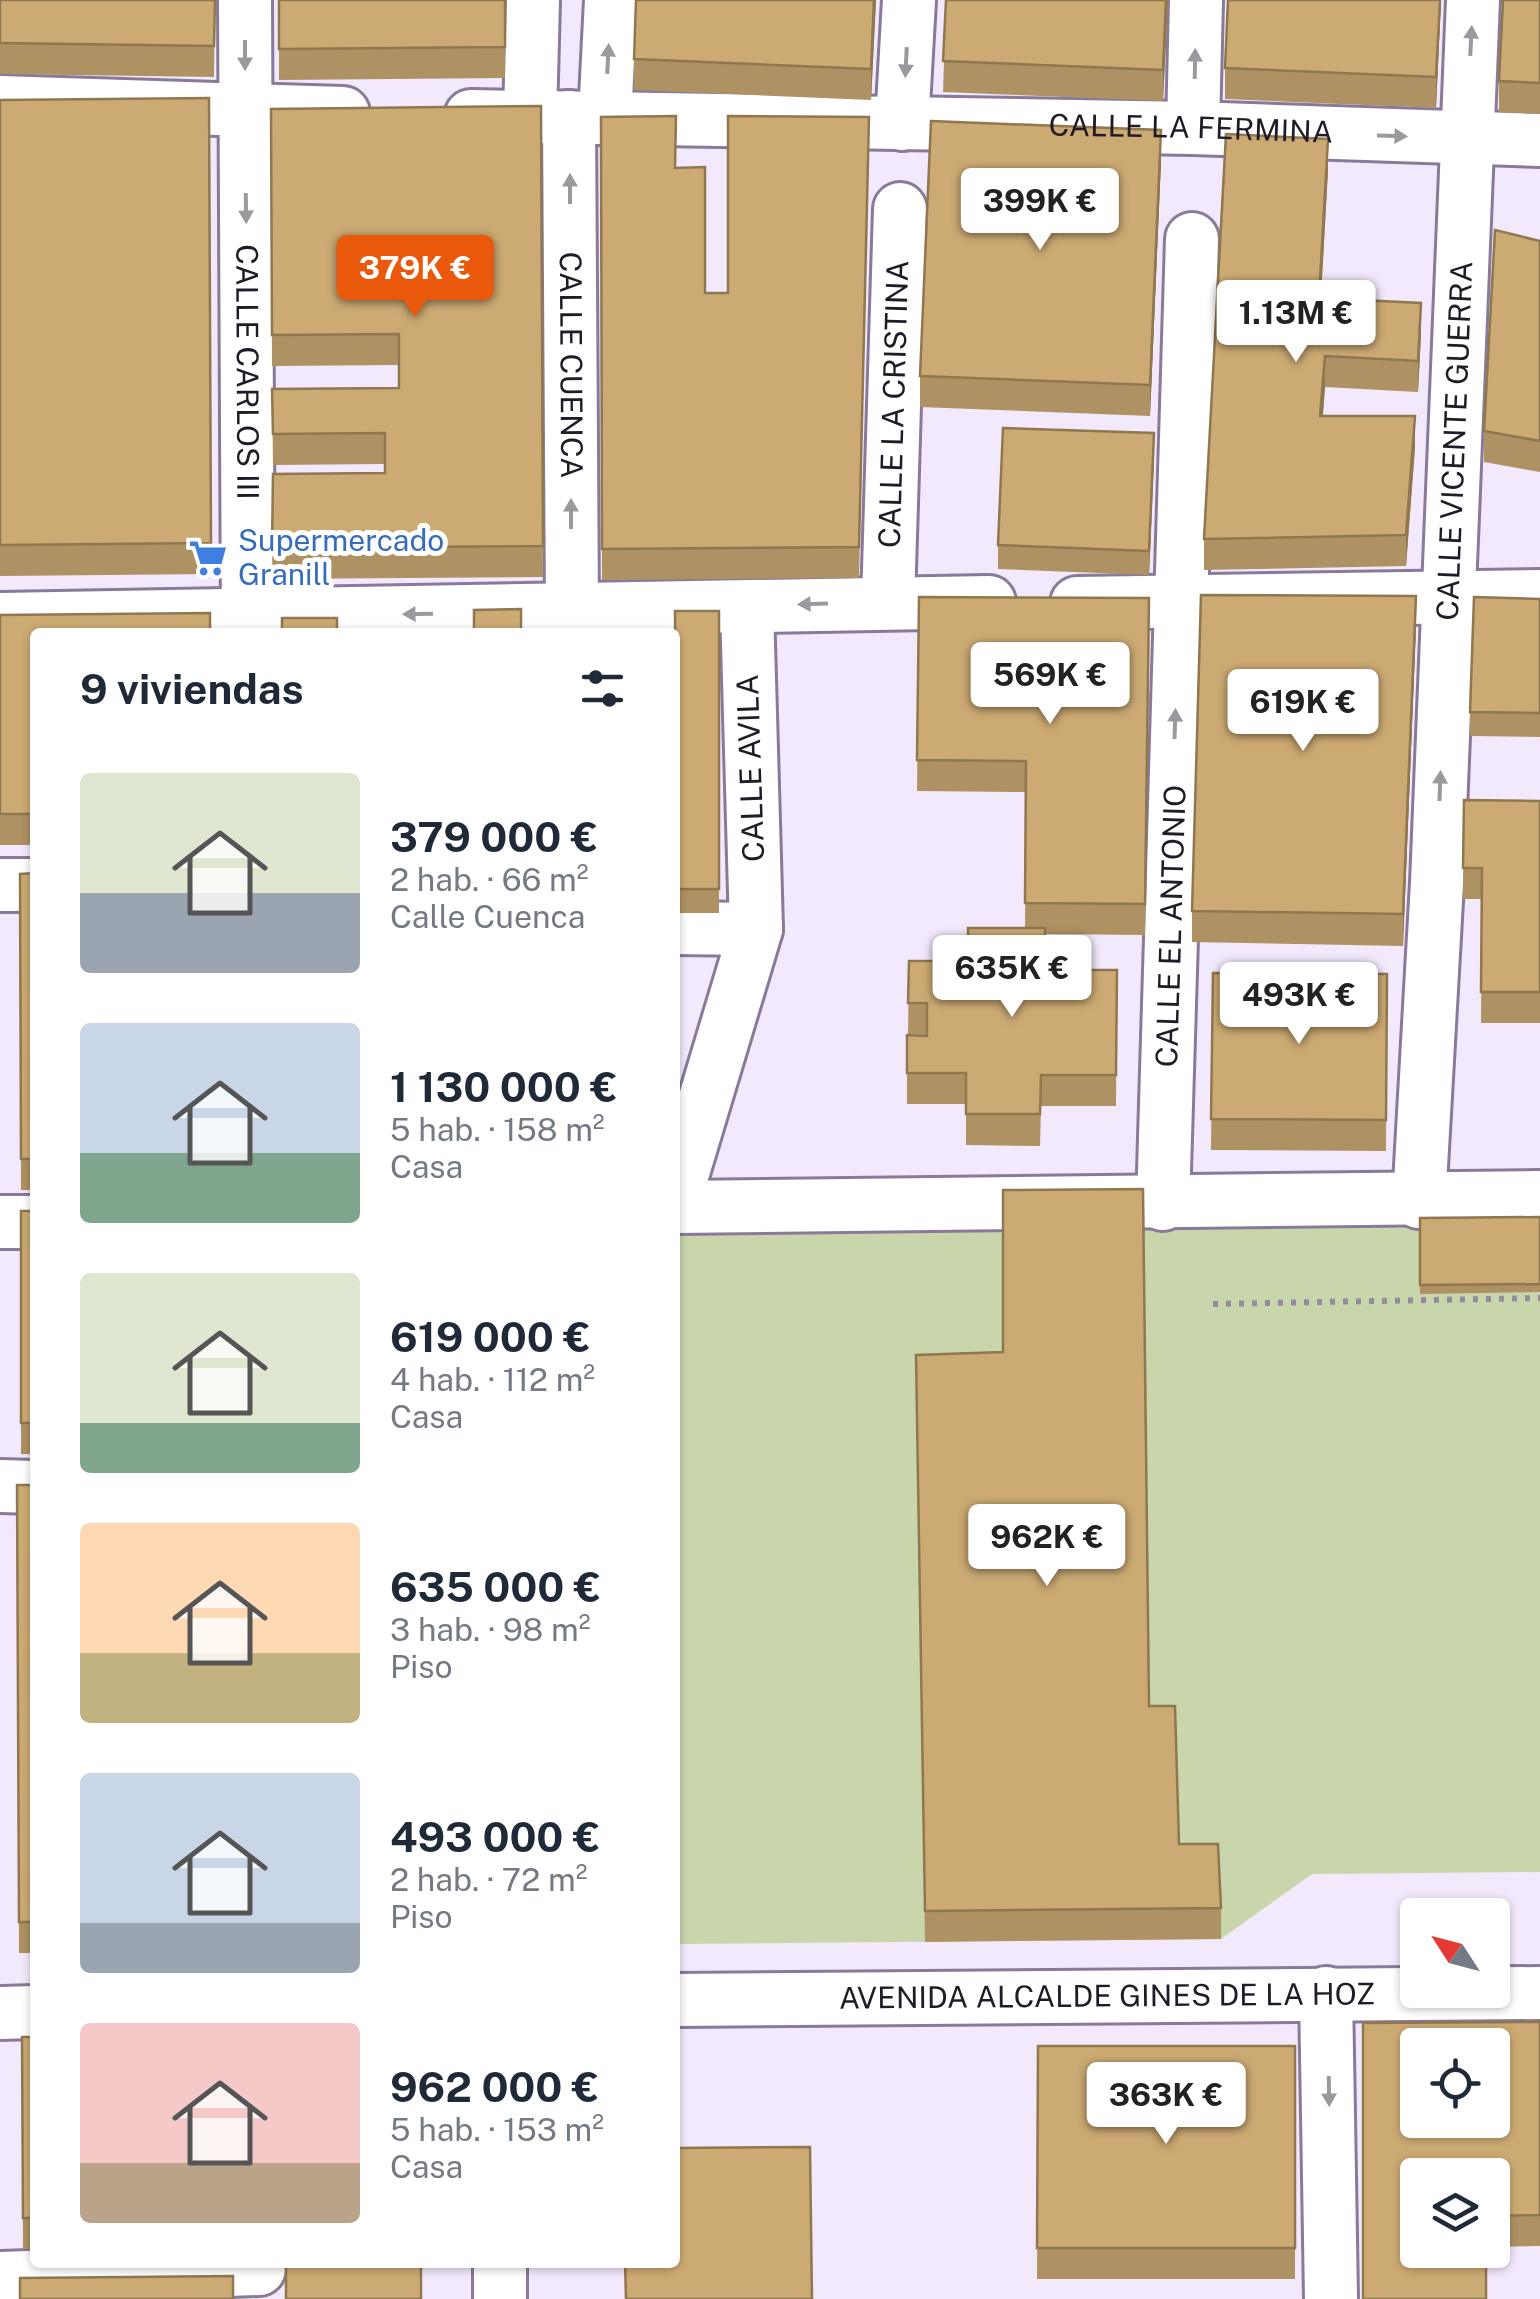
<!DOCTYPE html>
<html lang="es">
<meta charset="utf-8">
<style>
:root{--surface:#fff;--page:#f2f2f3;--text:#1f2937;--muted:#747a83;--accent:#ea580c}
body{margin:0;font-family:"Public Sans",sans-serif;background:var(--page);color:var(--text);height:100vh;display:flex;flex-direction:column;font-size:38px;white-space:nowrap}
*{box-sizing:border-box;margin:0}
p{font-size:32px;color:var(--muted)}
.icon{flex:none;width:55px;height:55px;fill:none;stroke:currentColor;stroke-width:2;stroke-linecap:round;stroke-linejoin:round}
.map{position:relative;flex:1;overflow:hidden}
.panel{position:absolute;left:30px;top:628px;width:650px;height:1640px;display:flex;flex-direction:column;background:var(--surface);border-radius:10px;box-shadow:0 2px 8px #0004}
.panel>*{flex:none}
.needle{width:65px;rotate:306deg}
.buttons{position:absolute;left:1400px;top:1898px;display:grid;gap:20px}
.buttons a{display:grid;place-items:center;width:110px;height:110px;border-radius:10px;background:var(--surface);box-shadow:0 2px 8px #0004;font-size:50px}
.price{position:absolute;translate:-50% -85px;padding:0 22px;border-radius:10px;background:#fff;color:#222;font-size:32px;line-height:65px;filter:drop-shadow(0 2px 5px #0008)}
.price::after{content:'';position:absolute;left:50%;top:60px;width:30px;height:22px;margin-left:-15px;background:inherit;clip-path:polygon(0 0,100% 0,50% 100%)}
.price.current{background:var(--accent);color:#fff}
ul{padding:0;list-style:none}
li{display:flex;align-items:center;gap:30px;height:250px;padding:0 50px}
li span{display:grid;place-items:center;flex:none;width:280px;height:200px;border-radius:10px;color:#555}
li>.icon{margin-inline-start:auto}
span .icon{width:120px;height:120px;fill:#fffc;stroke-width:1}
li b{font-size:42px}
h2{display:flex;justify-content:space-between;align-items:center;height:120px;padding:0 50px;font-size:42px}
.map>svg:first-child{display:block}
.green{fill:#c9d6ac}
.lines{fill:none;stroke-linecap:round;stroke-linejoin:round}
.minor-casing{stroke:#887a98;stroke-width:58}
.path{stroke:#948c9d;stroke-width:6;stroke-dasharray:5 8;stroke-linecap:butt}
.minor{stroke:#fff;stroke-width:52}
.wall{fill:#af9263}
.shaded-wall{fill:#8f7750}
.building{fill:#ccaa73;stroke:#8f7750;stroke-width:2.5;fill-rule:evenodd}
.oneway{fill:#9b989e}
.labels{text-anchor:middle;stroke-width:10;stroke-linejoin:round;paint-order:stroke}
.street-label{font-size:30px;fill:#211b27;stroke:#fff}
.shop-label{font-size:30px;fill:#366cbe;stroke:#fff;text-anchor:start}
</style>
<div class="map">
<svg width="1540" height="2299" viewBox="0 0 1540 2299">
<rect width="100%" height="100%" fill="#f2e9fd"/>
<path class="green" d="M1540,1216V1872L1312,1874L1221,1939L675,1944V1237L688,1225Z"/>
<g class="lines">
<g class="minor-casing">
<g id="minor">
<path id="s1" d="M245,0L248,632"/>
<path d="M0,102L343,113"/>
<path id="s2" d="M471,116L1193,128L1540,140"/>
<path id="s3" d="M569,117L572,612"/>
<path d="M530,118L533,0"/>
<path d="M605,118L611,0"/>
<path d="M902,124L909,0"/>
<path d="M1193,128L1196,0"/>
<path id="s4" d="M888,602L900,209"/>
<path d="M1077,603L1540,596"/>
<path d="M0,619L989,602"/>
<path d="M0,885H35"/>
<path d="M675,928L756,929"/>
<path d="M675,1199L756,929L747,607"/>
<path id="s5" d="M1419,1202L1437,883L1473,0"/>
<path id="s6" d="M1163,1204L1192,239"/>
<path d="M675,1207L1540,1197"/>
<path d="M0,1222H35"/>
<path d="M0,1486L35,1487"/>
<path d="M1326,1993L1331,2299"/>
<path id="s7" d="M675,2000L1540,1993"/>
<path d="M0,2013L35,2012"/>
<path d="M500,2262V2299"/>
<path d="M0,2278L259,2269"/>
</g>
</g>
<path class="path" d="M1213,1304L1540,1298"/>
<use href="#minor" class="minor"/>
</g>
<g class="wall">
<path d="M0,0H215L214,77L0,74Z"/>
<path d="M279,0H505V78L279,80Z"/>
<path d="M876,0L871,100L634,90V59Z"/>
<path d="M946,0H1168L1163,101L943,92Z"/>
<path d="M1441,0L1436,108L1225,99V68Z"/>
<path d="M1540,0V114L1499,112V81Z"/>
<path d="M209,98L211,574L0,576V100Z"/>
<path d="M541,106L543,577L272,579L273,474L385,473V464L273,465L272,389L399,388V365L272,366L271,109Z"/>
<path d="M601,117L676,168L705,293H728L869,117L859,578L602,580Z"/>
<path d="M1161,161L1150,416L920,407V376Z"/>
<path d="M1328,170L1321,298L1421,334L1418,392L1325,387L1323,416L1415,447L1406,566L1204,570V539Z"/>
<path d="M1540,241V472L1484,462V431Z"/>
<path d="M1154,457L1149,575L998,569V545Z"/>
<path d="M919,597L1149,598L1145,935L1045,934V970H1117L1116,1106H1041L1040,1146L966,1145V1104H907V1035L927,1034H908L909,961H968L1025,928L1026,792L917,791Z"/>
<path d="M1540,599V737L1470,736V712Z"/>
<path d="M675,611H719V913H676Z"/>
<path d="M0,615L35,632V845H0Z"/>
<path d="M1416,627L1403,946L1192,942V911Z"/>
<path d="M1464,800L1540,801V1023H1481L1482,899H1463Z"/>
<path d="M35,873V1190H21L20,874Z"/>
<path d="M1213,973L1387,974L1386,1151L1211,1150Z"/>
<rect x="21" y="1211" width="14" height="243"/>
<path d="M1540,1217V1292L1420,1294V1218Z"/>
<path d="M916,1355L1149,1706L1179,1844L1221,1908V1939L925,1942Z"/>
<path d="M17,1485H35V1953H19Z"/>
<path d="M1540,2022V2246L1492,2247V2175L1363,2299Z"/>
<path d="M22,2037H35V2249H23Z"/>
<path d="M1038,2046H1295V2279H1037Z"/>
</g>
<g class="shaded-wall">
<path d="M874,0H876L871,100V69Z"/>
<path d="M1166,0H1168L1163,101V70Z"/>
<path d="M1440,0H1441L1436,108V77Z"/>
<path d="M1161,130V161L1150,416V385Z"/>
<path d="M1328,139V170L1319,329V298Z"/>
<path d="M1421,303V334L1418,392V361Z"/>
<path d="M1325,356V387L1320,447V416Z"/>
<path d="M1415,416V447L1406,566V535Z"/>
<path d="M1154,433V457L1149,575V551Z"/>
<path d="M1416,596V627L1403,946V914Z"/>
</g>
<g class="building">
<path d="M0,0H215L214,46L0,43Z"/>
<path d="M279,0H505V47L279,49Z"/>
<path d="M636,0H874L871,69L634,59Z"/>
<path d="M946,0H1166L1163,70L943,61Z"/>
<path d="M1228,0H1440L1436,77L1225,68Z"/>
<path d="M1503,0H1540V83L1499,81Z"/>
<path d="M209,98L211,543L0,545V100Z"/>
<path d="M541,106L543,546L272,548L273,474L385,473V433L273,434L272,389L399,388V334L272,335L271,109Z"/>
<path d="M676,116L675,168L705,167V293H728V116L869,117L859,547L602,549L601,117Z"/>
<path d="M931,121L1161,130L1150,385L920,376Z"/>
<path d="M1226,134L1328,139L1319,298L1421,303L1418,361L1325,356L1320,416H1415L1406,535L1204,539Z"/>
<path d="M1495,230L1540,241V441L1484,431Z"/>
<path d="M1003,428L1154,433L1149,551L998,545Z"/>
<path d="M1201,595L1416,596L1403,914L1192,911Z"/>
<path d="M919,597L1149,598L1145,904L1025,903L1026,761L917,760Z"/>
<path d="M1474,597L1540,599V713L1470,712Z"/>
<path d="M521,609V632H474V610Z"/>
<path d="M675,611H719V889H676Z"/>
<path d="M210,613V632H35V814H0V615Z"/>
<rect x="282" y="618" width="55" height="14"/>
<path d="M1464,800L1540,801V992H1481L1482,868H1463Z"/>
<path d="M35,873V1159H21L20,874Z"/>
<path d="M968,928H1045V970H1117L1116,1075H1041L1040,1114H966V1073H907V1035L927,1036V1003H908L909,961H968Z"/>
<path d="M1213,973L1387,974L1386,1120L1211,1119Z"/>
<path d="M1143,1189L1149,1706H1175L1179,1844H1218L1221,1908L925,1911L916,1355L1003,1352V1190Z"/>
<rect x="21" y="1211" width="14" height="212"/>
<path d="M1540,1217V1284L1420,1285V1218Z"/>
<path d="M17,1485H35V1922H19Z"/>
<path d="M1540,2022V2215L1492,2216V2175H1418V2250H1486V2299H1363V2023ZM1418,2045H1492V2120H1418Z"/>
<path d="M22,2037H35V2218H23Z"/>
<path d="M1038,2046H1295V2248H1037Z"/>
<path d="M810,2147L812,2299H626L625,2262H675V2148Z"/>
<rect x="286" y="2262" width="135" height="37"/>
<path d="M233,2276V2299H20V2278Z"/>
</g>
<defs><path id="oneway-solid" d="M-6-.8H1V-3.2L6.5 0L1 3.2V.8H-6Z" transform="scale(2.5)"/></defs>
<g class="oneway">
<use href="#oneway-solid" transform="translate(1471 41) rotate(-87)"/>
<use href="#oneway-solid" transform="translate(245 55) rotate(90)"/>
<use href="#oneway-solid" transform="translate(608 59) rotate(-87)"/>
<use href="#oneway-solid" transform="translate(906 62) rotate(93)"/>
<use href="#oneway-solid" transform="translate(1195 64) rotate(-89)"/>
<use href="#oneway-solid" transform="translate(1392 136) rotate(2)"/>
<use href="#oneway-solid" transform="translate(570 189) rotate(-90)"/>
<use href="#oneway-solid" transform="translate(246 208) rotate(89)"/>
<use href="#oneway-solid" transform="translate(571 514) rotate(-90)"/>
<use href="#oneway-solid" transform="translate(813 604) rotate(178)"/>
<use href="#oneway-solid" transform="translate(418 614) rotate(179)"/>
<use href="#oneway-solid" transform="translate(1175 724) rotate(-88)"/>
<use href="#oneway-solid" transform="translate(1440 786) rotate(-88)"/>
<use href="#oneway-solid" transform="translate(1329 2091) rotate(89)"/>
</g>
<defs>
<g id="supermarket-bare" transform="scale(3)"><path d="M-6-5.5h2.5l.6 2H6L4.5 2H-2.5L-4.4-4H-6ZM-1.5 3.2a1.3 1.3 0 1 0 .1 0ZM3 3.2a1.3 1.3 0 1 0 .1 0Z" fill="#3f7fe0" stroke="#fff" stroke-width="2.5" paint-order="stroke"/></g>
</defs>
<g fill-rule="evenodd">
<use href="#supermarket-bare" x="208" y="558"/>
</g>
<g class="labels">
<g class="street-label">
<text dy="10" stroke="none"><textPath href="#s2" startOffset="720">CALLE LA FERMINA</textPath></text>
<text dy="10" stroke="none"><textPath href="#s3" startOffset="248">CALLE CUENCA</textPath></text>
<text dy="10" stroke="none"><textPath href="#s1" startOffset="372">CALLE CARLOS III</textPath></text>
<text dy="10" stroke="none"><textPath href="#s4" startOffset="198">CALLE LA CRISTINA</textPath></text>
<text dy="10" stroke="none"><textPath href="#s5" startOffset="762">CALLE VICENTE GUERRA</textPath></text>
<text transform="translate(751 768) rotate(-92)" y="10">CALLE AVILA</text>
<text dy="10" stroke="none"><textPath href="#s6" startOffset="278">CALLE EL ANTONIO</textPath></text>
<text dy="10" stroke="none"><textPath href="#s7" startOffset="432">AVENIDA ALCALDE GINES DE LA HOZ</textPath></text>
</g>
<g class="shop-label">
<text x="238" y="551">Supermercado<tspan x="238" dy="34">Granill</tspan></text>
</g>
</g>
</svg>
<div class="buttons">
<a><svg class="needle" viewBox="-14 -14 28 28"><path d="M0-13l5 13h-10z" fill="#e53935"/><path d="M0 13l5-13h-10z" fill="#747a83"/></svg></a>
<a><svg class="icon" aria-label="locate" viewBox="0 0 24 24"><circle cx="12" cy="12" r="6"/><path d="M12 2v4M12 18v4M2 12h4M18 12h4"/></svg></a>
<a><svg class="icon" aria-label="layers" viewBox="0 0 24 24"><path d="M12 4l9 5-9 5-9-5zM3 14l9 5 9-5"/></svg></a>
</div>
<b class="price" style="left:1040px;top:253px">399K €</b>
<b class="price current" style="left:415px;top:320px">379K €</b>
<b class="price" style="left:1296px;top:365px">1.13M €</b>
<b class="price" style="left:1050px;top:727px">569K €</b>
<b class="price" style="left:1303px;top:754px">619K €</b>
<b class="price" style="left:1012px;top:1020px">635K €</b>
<b class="price" style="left:1299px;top:1047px">493K €</b>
<b class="price" style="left:1047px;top:1589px">962K €</b>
<b class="price" style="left:1166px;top:2147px">363K €</b>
<section class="panel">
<h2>9 viviendas<svg class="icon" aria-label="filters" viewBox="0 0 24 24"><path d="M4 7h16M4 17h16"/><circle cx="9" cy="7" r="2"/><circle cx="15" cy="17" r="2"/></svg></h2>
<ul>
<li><span style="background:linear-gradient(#dfe7d0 60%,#9aa5b1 0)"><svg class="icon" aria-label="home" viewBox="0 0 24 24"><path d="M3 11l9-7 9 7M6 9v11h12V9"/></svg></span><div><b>379 000 €</b><p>2 hab. · 66 m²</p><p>Calle Cuenca</p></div></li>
<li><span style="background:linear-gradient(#c9d6e8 65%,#7fa58c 0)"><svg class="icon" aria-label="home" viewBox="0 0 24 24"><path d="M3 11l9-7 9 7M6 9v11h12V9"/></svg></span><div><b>1 130 000 €</b><p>5 hab. · 158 m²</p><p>Casa</p></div></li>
<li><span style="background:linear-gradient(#dfe7d0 75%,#7fa58c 0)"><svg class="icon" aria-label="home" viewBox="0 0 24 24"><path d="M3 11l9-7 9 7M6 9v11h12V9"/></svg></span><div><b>619 000 €</b><p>4 hab. · 112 m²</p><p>Casa</p></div></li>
<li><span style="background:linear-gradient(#ffd9b3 65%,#c2b280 0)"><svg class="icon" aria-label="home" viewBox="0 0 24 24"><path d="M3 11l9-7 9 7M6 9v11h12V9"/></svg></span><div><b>635 000 €</b><p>3 hab. · 98 m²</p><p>Piso</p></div></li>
<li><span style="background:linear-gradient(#c9d6e8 75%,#9aa5b1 0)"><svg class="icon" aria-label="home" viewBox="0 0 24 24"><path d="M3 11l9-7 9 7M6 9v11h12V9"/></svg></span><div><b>493 000 €</b><p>2 hab. · 72 m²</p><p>Piso</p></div></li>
<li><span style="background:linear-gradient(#f6c9c9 70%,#b9a48a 0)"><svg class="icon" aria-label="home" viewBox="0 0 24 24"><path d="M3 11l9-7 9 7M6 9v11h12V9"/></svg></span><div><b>962 000 €</b><p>5 hab. · 153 m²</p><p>Casa</p></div></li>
</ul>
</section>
</div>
